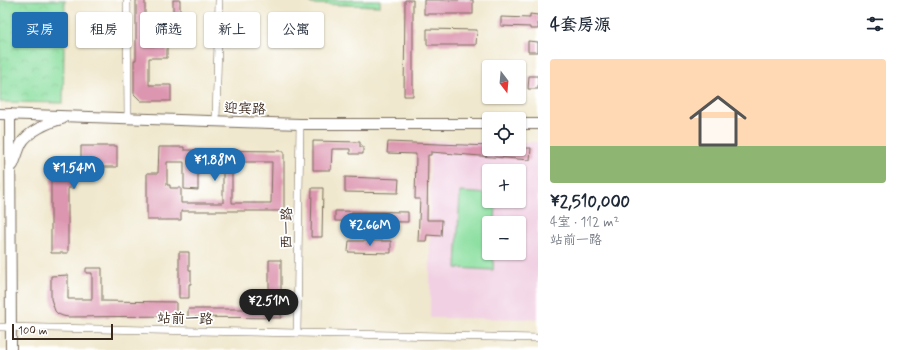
<!DOCTYPE html>
<html lang="zh">
<meta charset="utf-8">
<style>
:root{--surface:#fff;--page:#f6f6f7;--text:#1f2937;--muted:#747a83;--line:#e0e1e3;--accent:#1f6fb2}
body{margin:0;font-family:Mynerve,"LXGW WenKai TC",sans-serif;background:var(--page);color:var(--text);height:100vh;display:flex;flex-direction:column;font-size:15px;white-space:nowrap}
*{box-sizing:border-box;margin:0}
p{font-size:13px;color:var(--muted)}
.icon{flex:none;width:22px;height:22px;fill:none;stroke:currentColor;stroke-width:2;stroke-linecap:round;stroke-linejoin:round}
.map{position:relative;flex:1;overflow:hidden}
.sheet{display:flex;flex-direction:column;background:var(--surface);width:360px}
.sheet>*{flex:none}
.guide{position:absolute;left:12px;top:12px;width:380px;height:36px;display:flex;gap:8px}
.needle{width:26px;rotate:164deg}
.tools{position:absolute;left:482px;top:60px;display:grid;gap:8px}
.tools a{display:grid;place-items:center;width:44px;height:44px;border-radius:4px;background:var(--surface);box-shadow:0 1px 3px #0004;font-size:20px}
.scale{position:absolute;left:12px;bottom:10px;width:101px;box-sizing:border-box;padding-left:4px;border:2px solid #3b2a1e;border-top:0;font-size:11px;line-height:14px;white-space:nowrap;color:#3b2a1e;-webkit-text-stroke:3px #fff;paint-order:stroke}
.price{position:absolute;translate:-50% -34px;padding:0 9px;border-radius:14px;background:var(--accent);color:#fff;font-size:13px;line-height:26px;filter:drop-shadow(0 1px 2px #0008)}
.price::after{content:'';position:absolute;left:50%;top:24px;width:12px;height:9px;margin-left:-6px;background:inherit;clip-path:polygon(0 0,100% 0,50% 100%)}
.price.selected{background:#222;color:#fff}
ul{padding:0;list-style:none}
li{display:grid;align-content:center;gap:8px;height:212px;padding:0 12px}
li+li{border-top:1px solid var(--line)}
li span{display:grid;place-items:center;height:124px;border-radius:4px;color:#555}
li>.icon{margin-inline-start:auto}
span .icon{width:72px;height:72px;fill:#fffc;stroke-width:1}
li b{font-size:17px}
h2{display:flex;justify-content:space-between;align-items:center;height:48px;padding:0 12px;font-size:17px}
.pill{padding:0 14px;border-radius:4px;background:var(--surface);box-shadow:0 1px 3px #0004;font-size:14px;line-height:36px}
.pill.selected{background:var(--accent);color:#fff}
main{display:flex;flex:1;min-height:0}
.map>svg:first-child{display:block}
.built{fill:#f1d0e3;fill-rule:evenodd}
.park{fill:url(#park-crowns);stroke:#64845f}
.garden{fill:#8cdfa0;stroke:#64845f}
.building{fill:#dd96b0;fill-rule:evenodd}
.lines{fill:none;stroke-linecap:round;stroke-linejoin:round}
.street-casing{stroke:#7a6c5c;stroke-width:8}
.secondary-casing{stroke:#7a6c5c;stroke-width:12}
.street{stroke:#fff;stroke-width:7}
.secondary{stroke:#fff;stroke-width:10}
.labels{text-anchor:middle;stroke-width:3.5;stroke-linejoin:round;paint-order:stroke}
.street-label{font-size:14px;fill:#3b2a1e;stroke:#fff}
</style>
<main>
<div class="map">
<svg width="538" height="350" viewBox="0 0 538 350">
<defs>
<pattern id="park-crowns" width="20" height="18" patternUnits="userSpaceOnUse"><rect width="20" height="18" fill="#8cdfa0"/><path d="M2 6a3 3 0 1 1 6 0M12 15a3 3 0 1 1 6 0" fill="none" stroke="#7ac089"/></pattern>
</defs>
<rect width="100%" height="100%" fill="#fff"/>
<filter id="ink" filterUnits="userSpaceOnUse"><feTurbulence type="fractalNoise" baseFrequency=".025" numOctaves="2"/><feDisplacementMap in="SourceGraphic" scale="8" xChannelSelector="R" yChannelSelector="G"/><feConvolveMatrix kernelMatrix="1 2 1 2 8 2 1 2 1" color-interpolation-filters="sRGB"/></filter>
<filter id="wash" filterUnits="userSpaceOnUse"><feTurbulence type="fractalNoise" baseFrequency=".012" numOctaves="4" result="noise"/><feDisplacementMap in="SourceGraphic" scale="16" xChannelSelector="R" yChannelSelector="G"/><feGaussianBlur stdDeviation="0.9" result="paint"/><feColorMatrix in="noise" values="0 0 0 0 0 0 0 0 0 0 0 0 0 0 0 0 0 1.4 0 .05"/><feComposite in="paint" operator="in"/></filter>
<g filter="url(#wash)">
<rect width="100%" height="100%" fill="#f0e8ce"/>
<path class="built" d="M430,141L489,142V149H519V142H538V319L430,318ZM489,171H519V201H489ZM489,223H519V253H489Z"/>
<g class="park">
<path d="M0,0H65L63,103L0,102Z"/>
<path d="M311,0H380V6L311,4Z"/>
</g>
<path class="garden" d="M460,192L489,194V201H496L495,223H489V253H494L493,270L456,268Z"/>
<g id="blocks">
<g class="building">
<path d="M136,0H145V15H144V46H167V58H149V85H171V101H141L134,94V60H136Z"/>
<rect x="173" y="0" width="7" height="23"/>
<path d="M405,0H413V96H404Z"/>
<rect x="424" y="0" width="49" height="14"/>
<path d="M530,14L538,15V29H530V27L501,26V17L530,18Z"/>
<path d="M427,29L477,30L476,45H427Z"/>
<path d="M528,41L538,42V52H528Z"/>
<path d="M529,76H538V89H528Z"/>
<path d="M313,141L360,142V147H363V154H350V149H332L331,170H313Z"/>
<path d="M388,142L489,146V149H519V148H531L530,160L431,152V155H428L427,220H442L441,236L427,235L426,241H418L420,199H415L416,154L387,153Z"/>
<path d="M81,146H117V167H88V175L81,174L74,181V188H68V253H51V177H60V174L67,171L73,165L76,158H81Z"/>
<path d="M159,147H184V150L284,151V211H181V220H147V173H158ZM167,162H184V189L198,190V162H223V203H181V188H170V185H167ZM232,162H272L271,203H232Z"/>
<path d="M345,177L399,179L398,193L345,192Z"/>
<path d="M312,188H323L322,237H311Z"/>
<path d="M335,211L408,212V222L335,221Z"/>
<path d="M349,241H391V253L348,252Z"/>
<path d="M179,252H189V270H191V284H189V298H179Z"/>
<path d="M269,260H281V318L188,317V309H269Z"/>
<path d="M86,268H102V301L176,302V316L68,317L63,316L58,314L55,311L51,299V276L68,275V299H92V273H86Z"/>
</g>
</g>
</g>
<g filter="url(#ink)">
<use href="#blocks" fill-opacity="0" stroke="#7a6c5c" stroke-width="1"/>
<g class="lines">
<g class="street-casing">
<g id="street">
<path d="M127,0L128,118"/>
<path d="M216,121L219,0"/>
<path d="M0,327L538,338"/>
<path d="M297,333L300,124"/>
</g>
</g>
<g class="secondary-casing">
<g id="secondary">
<path d="M0,114L300,124H489"/>
<path d="M10,114L11,350"/>
<path d="M519,124H538"/>
<path d="M13,165C16,158 18,151 21,144C27,132 49,122 62,119"/>
</g>
</g>
<use href="#street" class="street"/>
<use href="#secondary" class="secondary"/>
</g>
</g>
<g class="labels">
<g class="street-label">
<text transform="translate(245 108) rotate(2)" y="5">迎宾路</text>
<text transform="translate(286 228) rotate(-89)" y="5">西一路</text>
<text transform="translate(185 318) rotate(1)" y="5">站前一路</text>
</g>
</g>
</svg>
<div class="tools">
<a><svg class="needle" viewBox="-14 -14 28 28"><path d="M0-13l5 13h-10z" fill="#e53935"/><path d="M0 13l5-13h-10z" fill="#747a83"/></svg></a>
<a><svg class="icon" aria-label="locate" viewBox="0 0 24 24"><circle cx="12" cy="12" r="6"/><path d="M12 2v4M12 18v4M2 12h4M18 12h4"/></svg></a>
<a>+</a>
<a>−</a>
</div>
<div class="scale">100 m</div>
<b class="price" style="left:215px;top:182px">¥1.88M</b>
<b class="price" style="left:74px;top:190px">¥1.54M</b>
<b class="price" style="left:370px;top:247px">¥2.66M</b>
<b class="price selected" style="left:269px;top:323px">¥2.51M</b>
<div class="guide">
<a class="pill selected">买房</a>
<a class="pill">租房</a>
<a class="pill">筛选</a>
<a class="pill">新上</a>
<a class="pill">公寓</a>
</div>
</div>
<section class="sheet">
<h2>4套房源<svg class="icon" aria-label="filters" viewBox="0 0 24 24"><path d="M4 7h16M4 17h16"/><circle cx="9" cy="7" r="2"/><circle cx="15" cy="17" r="2"/></svg></h2>
<ul>
<li><span style="background:linear-gradient(#ffd9b3 70%,#8fb573 0)"><svg class="icon" aria-label="home" viewBox="0 0 24 24"><path d="M3 11l9-7 9 7M6 9v11h12V9"/></svg></span><div><b>¥2,510,000</b><p>4室 · 112 m²</p><p>站前一路</p></div></li>
</ul>
</section>
</main>
